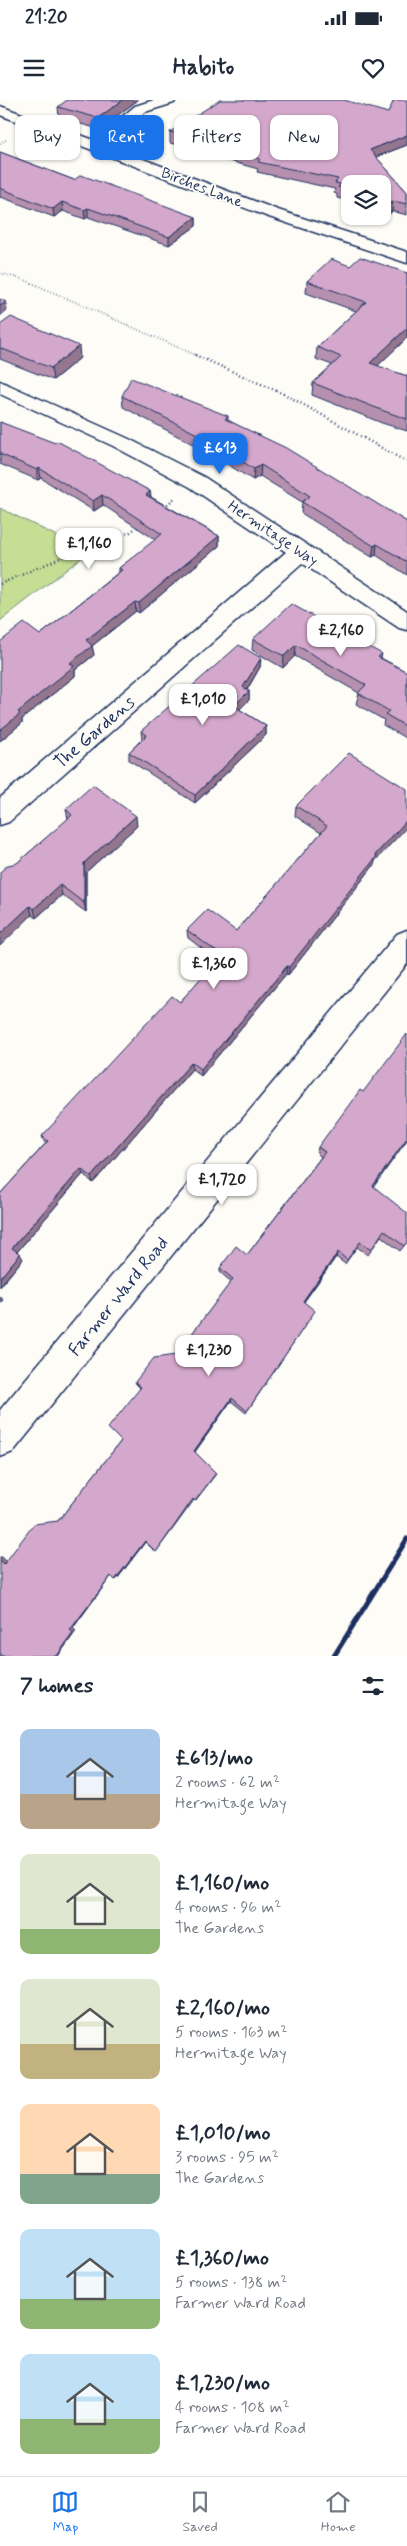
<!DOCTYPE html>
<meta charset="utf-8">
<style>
:root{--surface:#fff;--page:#f2f2f3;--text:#1f2937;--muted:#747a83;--line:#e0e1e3;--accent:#1a73e8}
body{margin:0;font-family:Mynerve,sans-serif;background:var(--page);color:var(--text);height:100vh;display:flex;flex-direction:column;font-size:19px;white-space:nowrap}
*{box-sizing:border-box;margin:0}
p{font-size:16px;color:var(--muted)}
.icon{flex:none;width:28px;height:28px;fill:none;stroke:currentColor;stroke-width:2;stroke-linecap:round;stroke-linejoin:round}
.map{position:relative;height:1556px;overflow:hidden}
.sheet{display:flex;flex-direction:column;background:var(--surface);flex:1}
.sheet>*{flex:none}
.hud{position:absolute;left:15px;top:15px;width:378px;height:45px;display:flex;gap:10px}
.controls{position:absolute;left:341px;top:75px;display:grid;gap:10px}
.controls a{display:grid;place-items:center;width:50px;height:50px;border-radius:10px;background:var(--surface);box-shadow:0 1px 4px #0004;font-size:25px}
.price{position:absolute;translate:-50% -42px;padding:0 11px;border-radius:10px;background:#fff;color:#222;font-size:16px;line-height:32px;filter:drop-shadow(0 1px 2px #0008)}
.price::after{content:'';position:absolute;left:50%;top:30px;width:15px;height:11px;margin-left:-8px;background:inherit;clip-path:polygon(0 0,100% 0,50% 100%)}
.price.active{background:var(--accent);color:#fff}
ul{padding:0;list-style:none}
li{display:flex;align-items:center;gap:15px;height:125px;padding:0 20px}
li span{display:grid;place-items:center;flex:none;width:140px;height:100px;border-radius:10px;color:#555}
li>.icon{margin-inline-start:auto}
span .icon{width:60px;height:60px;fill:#fffc;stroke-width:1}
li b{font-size:21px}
h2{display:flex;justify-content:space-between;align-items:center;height:60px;padding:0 20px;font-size:21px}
.tag{padding:0 18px;border-radius:10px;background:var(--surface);box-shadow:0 1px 4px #0004;font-size:18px;line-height:45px}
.tag.active{background:var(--accent);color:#fff}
.status{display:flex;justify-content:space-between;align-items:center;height:35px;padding:0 25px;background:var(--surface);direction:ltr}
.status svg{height:14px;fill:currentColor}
header{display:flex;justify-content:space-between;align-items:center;height:65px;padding:0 20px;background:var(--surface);font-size:22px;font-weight:800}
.menu{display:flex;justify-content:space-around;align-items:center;height:70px;border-top:1px solid var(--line);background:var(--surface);font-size:14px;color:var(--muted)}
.menu a{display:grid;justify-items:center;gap:2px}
.menu .active{color:var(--accent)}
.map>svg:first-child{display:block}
.green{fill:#c5de94;stroke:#708679}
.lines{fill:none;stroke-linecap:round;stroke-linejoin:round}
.minor-casing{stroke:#1b2f5e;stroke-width:3}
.path-far1{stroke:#1b2f5e;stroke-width:2;stroke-dasharray:0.5 2.5;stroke-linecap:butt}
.path{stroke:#1b2f5e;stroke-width:2.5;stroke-dasharray:1 3;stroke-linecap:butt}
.minor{fill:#fdfcf7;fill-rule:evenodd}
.rail{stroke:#1b2f5e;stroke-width:5}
.wall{fill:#b690af;stroke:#1b2f5e}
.shaded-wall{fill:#94768f;stroke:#1b2f5e}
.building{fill:#d4a8cc;stroke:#1b2f5e}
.labels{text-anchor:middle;stroke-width:4;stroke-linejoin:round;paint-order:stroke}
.far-street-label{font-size:15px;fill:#1b2f5e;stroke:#fdfcf7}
.street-label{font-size:18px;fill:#1b2f5e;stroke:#fdfcf7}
</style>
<div class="status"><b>21:20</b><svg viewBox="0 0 49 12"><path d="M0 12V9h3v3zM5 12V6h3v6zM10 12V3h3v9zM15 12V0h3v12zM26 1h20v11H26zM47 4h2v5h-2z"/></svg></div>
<header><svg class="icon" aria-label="menu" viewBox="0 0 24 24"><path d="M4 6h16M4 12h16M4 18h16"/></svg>Habito<svg class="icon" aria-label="heart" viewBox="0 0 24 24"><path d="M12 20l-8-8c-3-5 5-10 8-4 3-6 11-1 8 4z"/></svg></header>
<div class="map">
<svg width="407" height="1556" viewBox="0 0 407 1556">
<rect width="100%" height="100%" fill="#fdfcf7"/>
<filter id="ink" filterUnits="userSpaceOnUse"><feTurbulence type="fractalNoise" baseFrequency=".02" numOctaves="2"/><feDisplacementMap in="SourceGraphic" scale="10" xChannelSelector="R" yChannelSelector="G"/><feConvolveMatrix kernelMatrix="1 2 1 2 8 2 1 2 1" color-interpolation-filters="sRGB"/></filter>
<g filter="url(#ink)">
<path class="green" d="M0,408L89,452L0,521Z"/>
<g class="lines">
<g class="minor-casing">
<g id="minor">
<path d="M154,0H176L174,3L145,12L106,45L278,110L407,152V163L266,116L0,15V6L94,40L135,6Z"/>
<path d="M0,281L127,338L204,377L407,511V530L399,528L302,463L9,722L0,725V698L286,452L190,387L113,346L0,294Z"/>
<path d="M407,830V864L13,1352L0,1357V1310L397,834Z"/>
</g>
</g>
<g class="path-far1">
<path d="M0,43L8,39"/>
<path d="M0,173L25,180L198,256"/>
</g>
<g class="path">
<path d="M195,255L286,295L407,362"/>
<path d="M164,407L175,398"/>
<path d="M0,484L95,443L129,433L139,426"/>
</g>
<use href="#minor" class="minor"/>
<path class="rail" d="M334,1556L407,1439"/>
</g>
<g class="wall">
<path d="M138,0L99,29L59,18L58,7Z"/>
<path d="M170,32L407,45L376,57L407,92V115L392,111L386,118L380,116H382V84H350V101L337,98V94L334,93L335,89L257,72L258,69L226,60V55L170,43Z"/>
<path d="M0,52L74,80L196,117V126L169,145L88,117L85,119L63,111L54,117L1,97L0,98Z"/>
<path d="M350,166L407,173V238L377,266L407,276V331L382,323L312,295L313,283L332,265L316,259L317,247L356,211L306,193L307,181Z"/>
<path d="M0,225L80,258L53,280L0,259Z"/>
<path d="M122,296L228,316V320L407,422V475L376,455L372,457L301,413L302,402L260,376L253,380L204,350L123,307Z"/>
<path d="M0,322L150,391L151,397L219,436V446L139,513L136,511L92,546L94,555L75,570V576L22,619V623L0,641L40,535L119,472V468L156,440L103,405L94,411L41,378L38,380L0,364Z"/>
<path d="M253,539L382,554L381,558L407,572V639L383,625L384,620L356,604L359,593L295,556L283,568L252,550Z"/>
<path d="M261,558L260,567L247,590L249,591V600L239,609L266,626V635L195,703L129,660V652L142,639L141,631Z"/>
<path d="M349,653L375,761L374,765L288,875L286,874L201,976L192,969L93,1083L83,1074L17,1152L23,1159L0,1187V1092L1,1093L46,1043L44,1042L42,1036L180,902L217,860L188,838L187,830L236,831L321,733L295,716L296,706Z"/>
<path d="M66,709L137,726L86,772V812L62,795L36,818L32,815L17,763L68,719Z"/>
<path d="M318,1047L374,1087L407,1142L400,1151L381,1136L368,1155L357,1147L345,1164L336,1157L304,1202L312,1215L246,1313L231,1301L195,1352L216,1374L195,1401L194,1400L156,1452L145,1442L117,1479L111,1476L73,1528L76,1531L58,1556H0L2,1457L6,1461L58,1421L121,1341L140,1288L137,1285L135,1282L176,1255L231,1182L220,1172V1168L247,1155L321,1057L317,1053Z"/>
</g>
<g class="shaded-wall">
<path d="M123,0H138L99,29L98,18Z"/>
<path d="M407,35V45L368,60L370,50Z"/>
<path d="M393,101L392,111L386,118L387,107Z"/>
<path d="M62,102L63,111L54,117L53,109Z"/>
<path d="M88,108V117L85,119L84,110Z"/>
<path d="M196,117V126L169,145V137Z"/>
<path d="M6,202L7,210L0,216V206Z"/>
<path d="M407,228V238L368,275L370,263Z"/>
<path d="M79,246L80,258L53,280L51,268Z"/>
<path d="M261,365L260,376L253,380L254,369Z"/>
<path d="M39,368L41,378L38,380L37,370Z"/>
<path d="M150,391L151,401L146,395Z"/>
<path d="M102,395L103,405L94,411L93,401Z"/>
<path d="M219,436V446L139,513V503Z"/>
<path d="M377,444L376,455L372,457L374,446Z"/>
<path d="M135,502L136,511L92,546L94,555L75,570V576L22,619V623L0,641V630L18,612L70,563L86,540Z"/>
<path d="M296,545L295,556L283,568L284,556Z"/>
<path d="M261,558L260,567L243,596V587Z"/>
<path d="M249,591V600L234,615V606Z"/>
<path d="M266,626V635L195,703V695Z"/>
<path d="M136,716L137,726L86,772V812L84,803V763Z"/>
<path d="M407,720V727L375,761L374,765L288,875L289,867L375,755Z"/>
<path d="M60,785L62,795L36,818L34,809Z"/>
<path d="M30,806L32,815L0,846V834Z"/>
<path d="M287,866L286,874L201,976V969Z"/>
<path d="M192,962V969L93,1083L91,1077Z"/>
<path d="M407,1038V1040L370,1092L373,1086Z"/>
<path d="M81,1069L83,1074L16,1153L12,1148Z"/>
<path d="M338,1152L336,1157L301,1205L303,1201Z"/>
<path d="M20,1154L23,1159L0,1186V1178Z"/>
<path d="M0,1196L3,1200L0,1203Z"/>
<path d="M232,1298L231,1301L194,1353V1351Z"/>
<path d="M145,1441H146L117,1479L115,1480Z"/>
<path d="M0,1457H2L8,1463L4,1464L0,1460Z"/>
<path d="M112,1475L73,1528L76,1531L58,1556H57L70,1530L111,1476Z"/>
</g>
<g class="building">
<path d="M67,0H123L98,18L58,7Z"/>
<path d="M220,0H344L388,13L394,0H407V35L370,50L407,92V104L393,101L387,107L382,106V84H350V90L338,87L341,84L335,83L338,79L258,62L260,59L226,50L230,46L170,32Z"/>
<path d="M0,52L74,80L81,75L196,117L169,137L88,108L84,110L62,102L53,109L0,88Z"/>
<path d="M360,157L407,173V228L370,263L407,276V319L384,311L313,283L341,257L317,247L366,202L307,181L331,159L350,166Z"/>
<path d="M0,199L6,202L0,206Z"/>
<path d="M11,217L79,246L51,268L0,248V225Z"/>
<path d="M131,278L228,316L225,319L286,348L407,422V462L377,444L374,446L302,402L310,396L261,365L254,369L205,338L122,296Z"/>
<path d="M0,322L55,343L57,341L150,391L146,395L219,436L139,503L135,502L86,540L92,546L70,563L74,566L18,612L20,614L0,630V542L24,523L40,535L122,470L119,468L162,434L102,395L93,401L39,368L37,370L0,354Z"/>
<path d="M291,504L382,554L378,557L407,572V627L385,614L389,611L358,593L366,585L296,545L284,556L253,539Z"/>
<path d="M239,545L261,558L243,587L249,591L234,606L266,626L195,695L129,652L147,635L141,631Z"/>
<path d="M349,653L407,689V720L375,755L377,756L289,867L287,866L201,969L192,962L91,1077L81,1069L12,1148L20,1154L0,1178V1092L1,1093L48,1041L42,1036L172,896L180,902L221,855L187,830L207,810L236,831L327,726L296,706Z"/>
<path d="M93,685L136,716L84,763V803L60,785L34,809L30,806L0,834V772L8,765L17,763L72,715L66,709Z"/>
<path d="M407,934V1038L373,1086L407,1113V1142L404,1146L384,1130L371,1150L360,1142L347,1160L338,1152L303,1201L315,1211L247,1311L232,1298L194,1351L216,1373L195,1401L193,1399L156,1452L145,1441L115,1480L111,1476L70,1530L73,1533L57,1556H0V1460L4,1464L34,1424L58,1421L121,1341L108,1328L141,1287L135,1282L154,1258L176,1255L233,1179L220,1168L236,1146L247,1155L325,1052L318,1047L360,990L363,992Z"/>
</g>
</g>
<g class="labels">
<g class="far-street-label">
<text transform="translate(202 87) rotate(21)" y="5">Birches Lane</text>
<text transform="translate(273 433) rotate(34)" y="5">Hermitage Way</text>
</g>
<g class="street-label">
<text transform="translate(94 632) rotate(-41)" y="6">The Gardens</text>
<text transform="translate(118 1196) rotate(-51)" y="6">Farmer Ward Road</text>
</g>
</g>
</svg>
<div class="controls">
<a><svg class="icon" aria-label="layers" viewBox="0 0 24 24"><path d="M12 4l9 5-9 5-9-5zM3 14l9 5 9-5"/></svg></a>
</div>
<b class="price active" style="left:220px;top:375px">£613</b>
<b class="price" style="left:89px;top:470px">£1,160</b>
<b class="price" style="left:341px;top:557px">£2,160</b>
<b class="price" style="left:203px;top:626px">£1,010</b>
<b class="price" style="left:214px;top:890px">£1,360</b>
<b class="price" style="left:222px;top:1106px">£1,720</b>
<b class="price" style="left:209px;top:1277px">£1,230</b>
<div class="hud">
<a class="tag">Buy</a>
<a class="tag active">Rent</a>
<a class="tag">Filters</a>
<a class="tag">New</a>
</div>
</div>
<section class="sheet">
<h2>7 homes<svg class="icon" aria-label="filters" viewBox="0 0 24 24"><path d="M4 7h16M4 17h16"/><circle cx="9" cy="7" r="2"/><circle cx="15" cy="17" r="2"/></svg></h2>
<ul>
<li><span style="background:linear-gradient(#a9c7e8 65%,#b9a48a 0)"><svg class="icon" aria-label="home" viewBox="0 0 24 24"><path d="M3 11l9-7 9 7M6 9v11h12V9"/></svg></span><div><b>£613/mo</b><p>2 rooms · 62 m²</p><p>Hermitage Way</p></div></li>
<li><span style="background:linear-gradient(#dfe7d0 75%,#8fb573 0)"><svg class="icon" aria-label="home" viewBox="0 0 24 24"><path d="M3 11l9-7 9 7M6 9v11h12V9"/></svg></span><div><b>£1,160/mo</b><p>4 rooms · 96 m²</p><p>The Gardens</p></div></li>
<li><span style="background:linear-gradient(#dfe7d0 65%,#c2b280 0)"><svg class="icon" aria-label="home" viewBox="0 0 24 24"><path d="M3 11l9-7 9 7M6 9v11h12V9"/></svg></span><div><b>£2,160/mo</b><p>5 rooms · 163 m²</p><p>Hermitage Way</p></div></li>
<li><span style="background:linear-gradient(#ffd9b3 70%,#7fa58c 0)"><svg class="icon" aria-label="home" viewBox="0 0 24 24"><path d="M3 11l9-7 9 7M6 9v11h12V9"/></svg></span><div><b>£1,010/mo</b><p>3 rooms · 95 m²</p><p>The Gardens</p></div></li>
<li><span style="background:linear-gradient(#bfe0f5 70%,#8fb573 0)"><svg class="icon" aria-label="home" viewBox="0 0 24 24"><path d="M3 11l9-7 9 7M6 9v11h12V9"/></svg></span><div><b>£1,360/mo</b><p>5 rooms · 138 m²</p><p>Farmer Ward Road</p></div></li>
<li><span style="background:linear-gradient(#bfe0f5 65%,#8fb573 0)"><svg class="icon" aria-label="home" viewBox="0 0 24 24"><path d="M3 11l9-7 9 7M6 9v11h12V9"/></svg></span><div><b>£1,230/mo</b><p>4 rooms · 108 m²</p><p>Farmer Ward Road</p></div></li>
</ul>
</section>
<nav class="menu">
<a class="active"><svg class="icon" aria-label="map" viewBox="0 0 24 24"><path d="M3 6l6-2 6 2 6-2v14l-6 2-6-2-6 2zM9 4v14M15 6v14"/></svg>Map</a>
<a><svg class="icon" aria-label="saved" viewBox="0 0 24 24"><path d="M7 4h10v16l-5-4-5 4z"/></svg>Saved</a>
<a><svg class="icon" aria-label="home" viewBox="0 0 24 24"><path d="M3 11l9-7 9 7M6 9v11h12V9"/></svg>Home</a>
</nav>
